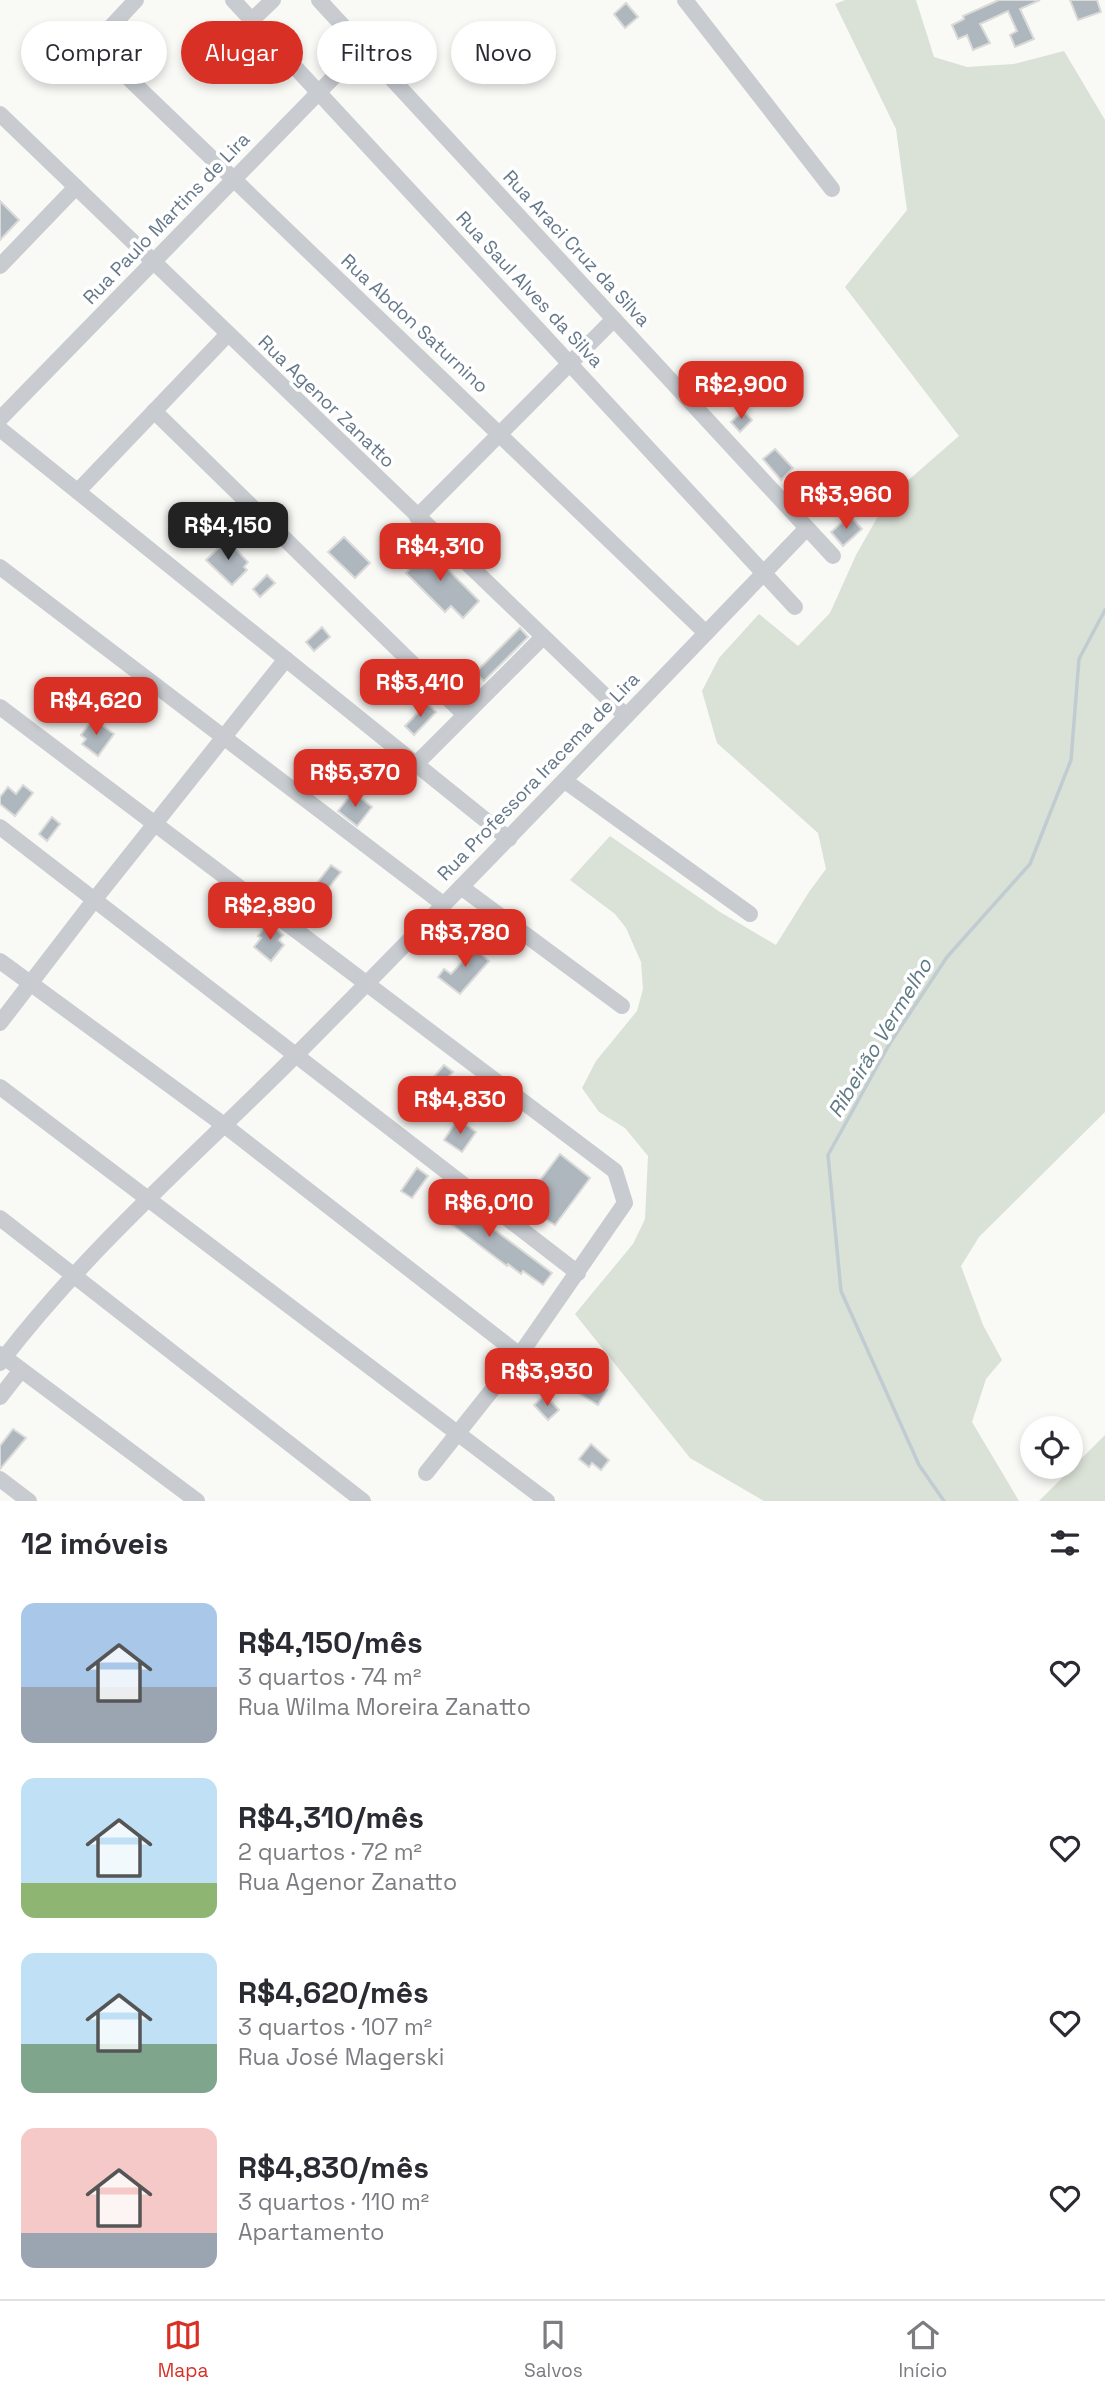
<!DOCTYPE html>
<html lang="pt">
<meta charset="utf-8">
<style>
:root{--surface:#fff;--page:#f2f2f3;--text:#2b2b33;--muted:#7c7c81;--line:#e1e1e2;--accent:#d93025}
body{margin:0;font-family:"Space Grotesk",sans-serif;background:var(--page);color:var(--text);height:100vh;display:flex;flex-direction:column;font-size:26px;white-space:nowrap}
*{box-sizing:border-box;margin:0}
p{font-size:23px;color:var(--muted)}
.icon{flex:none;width:38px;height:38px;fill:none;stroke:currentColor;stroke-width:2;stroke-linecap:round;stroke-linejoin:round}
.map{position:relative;height:1501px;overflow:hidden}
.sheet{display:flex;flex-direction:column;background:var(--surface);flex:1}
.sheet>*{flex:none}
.banner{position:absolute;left:21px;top:21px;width:700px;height:63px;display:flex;gap:14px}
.fabs{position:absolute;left:1020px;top:1416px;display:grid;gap:14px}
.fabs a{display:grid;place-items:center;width:63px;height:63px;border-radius:50%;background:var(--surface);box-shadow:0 4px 10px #0003;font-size:35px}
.price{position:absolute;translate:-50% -60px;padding:0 16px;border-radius:14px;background:var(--accent);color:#fff;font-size:23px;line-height:46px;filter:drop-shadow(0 2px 4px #0008)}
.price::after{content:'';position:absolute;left:50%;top:42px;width:21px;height:16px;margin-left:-10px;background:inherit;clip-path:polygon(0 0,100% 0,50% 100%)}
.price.active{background:#222;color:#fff}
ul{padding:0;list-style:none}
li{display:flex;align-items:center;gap:21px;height:175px;padding:0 21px}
li span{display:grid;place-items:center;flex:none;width:196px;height:140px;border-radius:14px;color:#555}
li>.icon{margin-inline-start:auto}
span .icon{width:84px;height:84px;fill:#fffc;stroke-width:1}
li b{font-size:30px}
h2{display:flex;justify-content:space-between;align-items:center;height:84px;padding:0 21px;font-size:30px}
.tag{padding:0 24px;border-radius:32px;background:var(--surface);box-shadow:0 4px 10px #0003;font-size:24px;line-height:63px}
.tag.active{background:var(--accent);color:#fff}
.tab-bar{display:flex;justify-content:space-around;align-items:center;height:98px;border-top:2px solid var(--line);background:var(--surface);font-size:19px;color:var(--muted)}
.tab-bar a{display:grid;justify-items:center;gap:4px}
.tab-bar .active{color:var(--accent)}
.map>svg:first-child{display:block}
.green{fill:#dae1d6}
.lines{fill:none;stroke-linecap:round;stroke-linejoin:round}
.stream{stroke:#c1ccd2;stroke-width:3.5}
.building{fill:#afb7be;stroke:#dadbd8;stroke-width:2}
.minor{stroke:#c8ccd0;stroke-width:16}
.labels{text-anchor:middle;stroke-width:7;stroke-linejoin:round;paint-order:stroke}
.street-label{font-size:19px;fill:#65788a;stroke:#fff}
.water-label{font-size:21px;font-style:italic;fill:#607a85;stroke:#fff}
</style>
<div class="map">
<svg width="1105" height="1501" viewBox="0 0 1105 1501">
<rect width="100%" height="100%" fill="#f9f9f6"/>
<g class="green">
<path d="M845,0H916L934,57L967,67L1014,64L1064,51L1105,120V1112L979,1237L961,1266L983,1325L1002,1360L986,1379L972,1422L1019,1501H764L690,1458L575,1314L633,1244L645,1219L648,1156L625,1128L599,1112L582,1088L596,1061L637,1011L643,989L641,962L626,928L615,914L570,880L610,836L720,912L776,945L809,892L826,869L818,833L717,743L702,691L719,658L759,614L798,646L830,613L856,555L889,497L959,436L845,287L907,210L896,129L835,4Z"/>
<path d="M1105,1435V1501H1039Z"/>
</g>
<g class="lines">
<path class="stream" d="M944,1501L919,1465L841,1291L828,1155L890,1043L947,957L1030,864L1071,760L1079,659L1105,610"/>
</g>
<g class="building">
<path d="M999,0H1040L1020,9L1034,39L1015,47L1010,35L1017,31L1008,11L980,24L990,43L973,50L967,35L958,39L952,25L964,19L963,16Z"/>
<path d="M1070,0H1097L1101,12L1078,20Z"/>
<path d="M626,3L638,17L625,28L614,14Z"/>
<path d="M0,201L19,220L0,240Z"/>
<path d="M743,411L752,420L740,432L731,422Z"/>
<path d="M775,449L793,468L781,480L763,459Z"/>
<path d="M850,516L862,529L843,546L831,532Z"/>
<path d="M344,537L370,563L355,578L328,552Z"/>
<path d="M227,540L248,562L244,567L247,570L232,585L206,560Z"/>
<path d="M425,546L479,601L463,618L451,606L445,612L406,573L409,570L405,565Z"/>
<path d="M267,575L275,583L260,597L253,589Z"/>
<path d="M322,627L330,637L314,651L306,642Z"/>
<path d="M520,628L528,637L484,681L475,673Z"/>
<path d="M427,703L436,712L414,735L405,726Z"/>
<path d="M93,719L114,734L98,756L82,744L86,739L81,735Z"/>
<path d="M23,785L33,793L15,816L0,804V797L8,787L16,794Z"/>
<path d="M353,792L372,807L357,826L338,811Z"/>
<path d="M52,817L60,824L47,841L39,834Z"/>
<path d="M331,865L341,872L326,891L317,883Z"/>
<path d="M268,923L283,935L279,940L284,945L271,961L254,947L261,938L258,936Z"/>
<path d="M468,942L489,961L460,994L438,977L444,969L451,974L465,959L458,952Z"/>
<path d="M444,1065L453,1072L435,1092L427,1085Z"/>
<path d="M458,1119L476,1132L462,1152L444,1140Z"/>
<path d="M560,1154L590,1178L555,1225L522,1204Z"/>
<path d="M417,1168L428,1176L412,1198L401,1191Z"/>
<path d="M447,1194L552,1273L543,1285L523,1271L521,1274L508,1264L507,1266L454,1226L442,1220L439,1223L430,1217Z"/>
<path d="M581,1374L607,1390L598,1405L572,1389Z"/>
<path d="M545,1395L559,1410L548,1420L534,1405Z"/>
<path d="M13,1429L26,1438L0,1469V1446Z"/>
<path d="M591,1444L609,1460L601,1470L592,1463L589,1467L579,1459Z"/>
</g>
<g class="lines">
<g class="minor">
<path d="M136,0L94,45L706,633"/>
<path d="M233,0L795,607"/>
<path d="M319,0L833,556"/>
<path d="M685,0L832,189"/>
<path d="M252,20L273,0"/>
<path d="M0,114L626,716"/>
<path d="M0,266L76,187"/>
<path d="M154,411L465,715"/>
<path d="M0,419L363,47"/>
<path d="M0,429L509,839"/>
<path d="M78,491L228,334"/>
<path d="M417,517L614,319"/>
<path d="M0,567L443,904"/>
<path d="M0,707L615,1171L625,1203L519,1356L426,1473"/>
<path d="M417,763L542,638"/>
<path d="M565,781L750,914"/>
<path d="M0,827L578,1273"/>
<path d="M461,887L622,1006"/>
<path d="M0,961L224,1125L552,1380"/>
<path d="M0,1023L95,899L286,659"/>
<path d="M0,1087L547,1501"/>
<path d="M0,1218L363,1501"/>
<path d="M0,1354L197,1501"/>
<path d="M0,1363C86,1250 195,1156 295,1056C468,882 637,705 807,528"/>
<path d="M0,1397L21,1370"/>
<path d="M0,1479L29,1501"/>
</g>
</g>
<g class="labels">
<g class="street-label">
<text transform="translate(166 218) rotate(-46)" y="7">Rua Paulo Martins de Lira</text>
<text transform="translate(577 248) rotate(47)" y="7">Rua Araci Cruz da Silva</text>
<text transform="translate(530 289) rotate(47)" y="7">Rua Saul Alves da Silva</text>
<text transform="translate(415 323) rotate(43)" y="7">Rua Abdon Saturnino</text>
<text transform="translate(327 401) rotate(44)" y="7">Rua Agenor Zanatto</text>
<text transform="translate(538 776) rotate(-46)" y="7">Rua Professora Iracema de Lira</text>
</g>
<g class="water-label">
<text transform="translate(880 1038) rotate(-59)" y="7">Ribeirão Vermelho</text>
</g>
</g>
</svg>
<div class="fabs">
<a><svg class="icon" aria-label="locate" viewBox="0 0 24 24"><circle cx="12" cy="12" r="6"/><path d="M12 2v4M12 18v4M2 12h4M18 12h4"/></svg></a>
</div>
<b class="price" style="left:741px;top:421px">R$2,900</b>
<b class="price" style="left:846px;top:531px">R$3,960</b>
<b class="price active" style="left:228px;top:562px">R$4,150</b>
<b class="price" style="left:440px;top:583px">R$4,310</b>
<b class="price" style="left:420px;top:719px">R$3,410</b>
<b class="price" style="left:96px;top:737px">R$4,620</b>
<b class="price" style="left:355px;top:809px">R$5,370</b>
<b class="price" style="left:270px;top:942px">R$2,890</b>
<b class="price" style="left:465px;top:969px">R$3,780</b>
<b class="price" style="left:460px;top:1136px">R$4,830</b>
<b class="price" style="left:489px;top:1239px">R$6,010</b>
<b class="price" style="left:547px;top:1408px">R$3,930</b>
<div class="banner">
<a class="tag">Comprar</a>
<a class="tag active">Alugar</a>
<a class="tag">Filtros</a>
<a class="tag">Novo</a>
</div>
</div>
<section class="sheet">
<h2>12 imóveis<svg class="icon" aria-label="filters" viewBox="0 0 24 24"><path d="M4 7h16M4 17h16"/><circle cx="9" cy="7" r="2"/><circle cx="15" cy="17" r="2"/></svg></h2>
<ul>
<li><span style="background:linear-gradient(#a9c7e8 60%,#9aa5b1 0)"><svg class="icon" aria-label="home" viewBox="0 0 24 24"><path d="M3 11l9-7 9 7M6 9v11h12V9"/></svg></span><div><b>R$4,150/mês</b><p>3 quartos · 74 m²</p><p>Rua Wilma Moreira Zanatto</p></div><svg class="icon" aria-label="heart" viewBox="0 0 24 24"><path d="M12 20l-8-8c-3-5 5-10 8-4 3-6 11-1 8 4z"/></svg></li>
<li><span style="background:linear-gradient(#bfe0f5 75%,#8fb573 0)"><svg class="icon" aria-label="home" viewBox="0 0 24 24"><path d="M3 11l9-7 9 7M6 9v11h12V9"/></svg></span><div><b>R$4,310/mês</b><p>2 quartos · 72 m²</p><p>Rua Agenor Zanatto</p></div><svg class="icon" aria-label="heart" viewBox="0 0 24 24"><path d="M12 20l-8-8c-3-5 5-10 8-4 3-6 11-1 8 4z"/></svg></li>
<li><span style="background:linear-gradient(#bfe0f5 65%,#7fa58c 0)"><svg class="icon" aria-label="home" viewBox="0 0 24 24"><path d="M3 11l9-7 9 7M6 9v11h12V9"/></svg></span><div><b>R$4,620/mês</b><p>3 quartos · 107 m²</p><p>Rua José Magerski</p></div><svg class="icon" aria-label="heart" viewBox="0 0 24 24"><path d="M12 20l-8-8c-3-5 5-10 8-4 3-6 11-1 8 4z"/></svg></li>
<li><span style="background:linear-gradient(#f6c9c9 75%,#9aa5b1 0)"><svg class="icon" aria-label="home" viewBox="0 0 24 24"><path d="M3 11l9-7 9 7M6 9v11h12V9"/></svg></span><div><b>R$4,830/mês</b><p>3 quartos · 110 m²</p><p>Apartamento</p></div><svg class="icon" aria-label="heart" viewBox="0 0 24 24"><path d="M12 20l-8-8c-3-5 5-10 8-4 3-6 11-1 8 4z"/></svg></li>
</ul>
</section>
<nav class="tab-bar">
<a class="active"><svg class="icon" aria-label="map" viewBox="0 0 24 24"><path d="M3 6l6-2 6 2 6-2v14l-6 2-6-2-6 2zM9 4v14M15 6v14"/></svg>Mapa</a>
<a><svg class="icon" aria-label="saved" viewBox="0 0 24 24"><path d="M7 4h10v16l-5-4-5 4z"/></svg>Salvos</a>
<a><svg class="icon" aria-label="home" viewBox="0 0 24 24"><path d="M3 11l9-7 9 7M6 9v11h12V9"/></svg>Início</a>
</nav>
